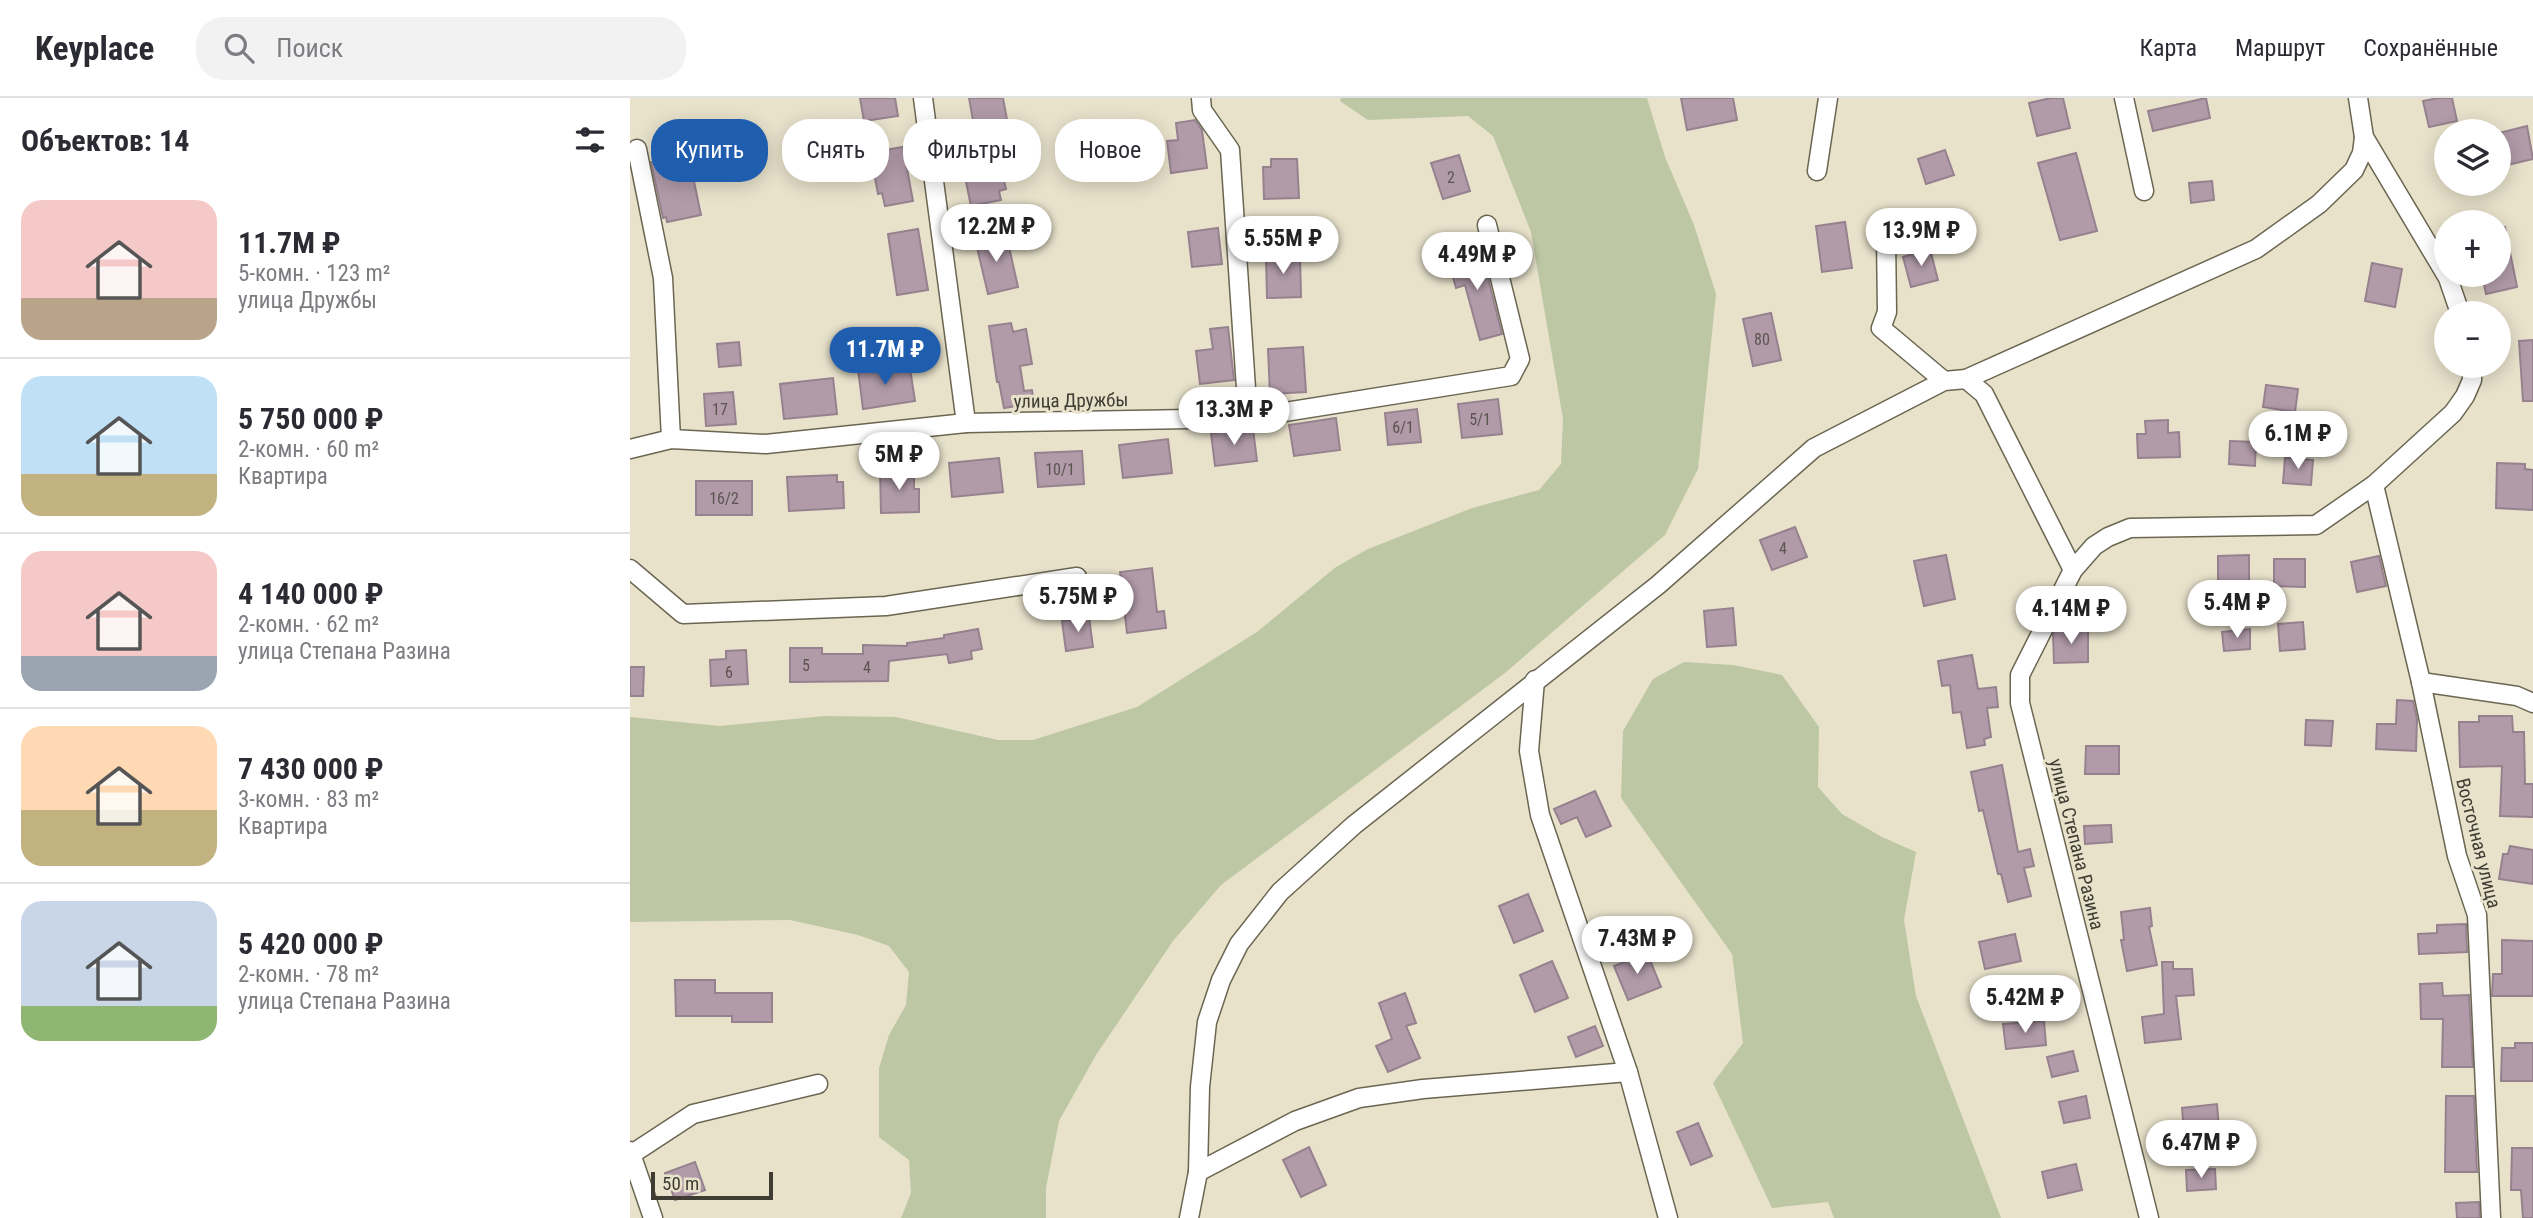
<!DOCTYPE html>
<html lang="ru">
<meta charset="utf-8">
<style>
:root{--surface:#fff;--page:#f2f2f3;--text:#2b2b33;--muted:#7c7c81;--line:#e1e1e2;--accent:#1f5eaf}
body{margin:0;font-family:"Roboto Condensed",sans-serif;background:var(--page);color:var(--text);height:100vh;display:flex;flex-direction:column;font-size:26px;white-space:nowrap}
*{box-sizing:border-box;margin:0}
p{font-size:23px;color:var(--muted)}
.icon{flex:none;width:38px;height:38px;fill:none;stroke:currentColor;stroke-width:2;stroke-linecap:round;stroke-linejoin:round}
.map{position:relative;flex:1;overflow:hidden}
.sheet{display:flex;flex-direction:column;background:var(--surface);width:630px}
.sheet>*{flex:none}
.guide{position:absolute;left:21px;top:21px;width:665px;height:63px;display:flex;gap:14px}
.controls{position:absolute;left:1804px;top:21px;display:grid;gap:14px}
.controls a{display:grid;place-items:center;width:77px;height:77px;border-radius:50%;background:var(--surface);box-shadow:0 4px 18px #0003;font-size:35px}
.scale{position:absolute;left:21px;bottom:18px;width:122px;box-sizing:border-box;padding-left:7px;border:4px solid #3f3c33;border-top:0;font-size:19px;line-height:24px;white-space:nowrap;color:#3f3c33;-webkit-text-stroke:5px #e8e2cb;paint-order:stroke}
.price{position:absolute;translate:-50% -60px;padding:0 16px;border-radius:24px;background:#fff;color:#222;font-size:23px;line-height:46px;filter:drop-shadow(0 2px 4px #0008)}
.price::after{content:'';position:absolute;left:50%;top:42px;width:21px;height:16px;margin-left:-10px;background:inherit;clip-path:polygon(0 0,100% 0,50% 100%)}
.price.on{background:var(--accent);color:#fff}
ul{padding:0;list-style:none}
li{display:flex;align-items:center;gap:21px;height:175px;padding:0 21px}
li+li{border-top:2px solid var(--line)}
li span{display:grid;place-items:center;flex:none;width:196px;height:140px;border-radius:21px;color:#555}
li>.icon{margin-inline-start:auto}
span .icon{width:84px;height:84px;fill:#fffc;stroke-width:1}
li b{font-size:30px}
h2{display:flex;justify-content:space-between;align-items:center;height:84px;padding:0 21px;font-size:30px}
.tag{padding:0 24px;border-radius:28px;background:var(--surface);box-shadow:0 4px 18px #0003;font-size:24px;line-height:63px}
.tag.on{background:var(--accent);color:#fff}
header{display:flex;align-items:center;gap:42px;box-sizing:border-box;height:98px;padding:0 35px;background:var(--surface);border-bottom:2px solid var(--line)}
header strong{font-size:33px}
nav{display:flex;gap:38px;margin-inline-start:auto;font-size:24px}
.search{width:490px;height:63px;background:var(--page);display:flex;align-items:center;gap:18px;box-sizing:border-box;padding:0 24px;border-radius:28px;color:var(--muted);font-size:26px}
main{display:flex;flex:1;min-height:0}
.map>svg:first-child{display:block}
.green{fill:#bdc7a4}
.building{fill:#b19ba9;stroke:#96818f;stroke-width:2}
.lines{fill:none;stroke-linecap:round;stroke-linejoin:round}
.minor-casing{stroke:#6b6651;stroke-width:21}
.minor{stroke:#fff;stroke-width:18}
.labels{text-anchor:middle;stroke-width:6;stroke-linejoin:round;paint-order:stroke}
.number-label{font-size:16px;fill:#5c5450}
.street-label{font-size:19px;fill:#3f3c33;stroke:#e8e2cb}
</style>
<header>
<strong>Keyplace</strong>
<div class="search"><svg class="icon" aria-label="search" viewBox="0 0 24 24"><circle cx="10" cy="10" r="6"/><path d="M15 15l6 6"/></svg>Поиск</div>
<nav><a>Карта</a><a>Маршрут</a><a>Сохранённые</a></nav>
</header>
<main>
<section class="sheet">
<h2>Объектов: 14<svg class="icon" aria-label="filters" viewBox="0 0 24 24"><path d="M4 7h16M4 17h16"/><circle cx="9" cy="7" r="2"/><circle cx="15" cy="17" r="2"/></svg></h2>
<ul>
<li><span style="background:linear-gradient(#f6c9c9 70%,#b9a48a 0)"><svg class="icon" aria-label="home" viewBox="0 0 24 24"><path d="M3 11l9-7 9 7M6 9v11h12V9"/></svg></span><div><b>11.7M ₽</b><p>5-комн. · 123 m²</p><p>улица Дружбы</p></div></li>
<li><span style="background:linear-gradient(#bfe0f5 70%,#c2b280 0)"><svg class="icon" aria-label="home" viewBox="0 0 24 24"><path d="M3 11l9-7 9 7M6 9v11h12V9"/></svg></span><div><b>5 750 000 ₽</b><p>2-комн. · 60 m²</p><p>Квартира</p></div></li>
<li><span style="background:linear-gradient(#f6c9c9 75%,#9aa5b1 0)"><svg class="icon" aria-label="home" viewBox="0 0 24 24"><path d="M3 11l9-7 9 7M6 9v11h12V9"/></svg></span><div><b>4 140 000 ₽</b><p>2-комн. · 62 m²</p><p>улица Степана Разина</p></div></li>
<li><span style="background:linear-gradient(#ffd9b3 60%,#c2b280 0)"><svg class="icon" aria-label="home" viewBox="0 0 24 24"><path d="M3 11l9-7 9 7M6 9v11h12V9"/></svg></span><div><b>7 430 000 ₽</b><p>3-комн. · 83 m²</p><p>Квартира</p></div></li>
<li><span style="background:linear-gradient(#c9d6e8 75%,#8fb573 0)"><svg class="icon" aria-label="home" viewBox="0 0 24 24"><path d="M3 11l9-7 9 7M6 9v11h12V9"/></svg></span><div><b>5 420 000 ₽</b><p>2-комн. · 78 m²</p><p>улица Степана Разина</p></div></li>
</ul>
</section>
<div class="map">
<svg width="1903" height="1120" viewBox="0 0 1903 1120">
<rect width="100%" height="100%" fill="#e8e2cb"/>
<g class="green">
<path d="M711,0H1017L1035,59L1064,127L1086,196L1068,371L1035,437L875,575L591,787L543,843L466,957L429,1023L416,1090V1120H271L281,1095L279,1062L249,1039V970L259,937L276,907L279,874L259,848L228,837L160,822L0,824V619L89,628L195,618L266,619L368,642H403L507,609L627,534L706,469L738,451L842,410L909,392L931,366L933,321L901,134L863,38L838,18L738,22L710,3Z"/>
<path d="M1054,564L1103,567L1152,577L1189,629L1188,689L1212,716L1252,739L1286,754L1274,822L1286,898L1371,1120H1204L1198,1104L1142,1110L1083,985L1113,945L1102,856L991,700L993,633L1023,581Z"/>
</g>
<g class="building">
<path d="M230,0H265L268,18L234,23Z"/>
<path d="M339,0H373L378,27L345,33Z"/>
<path d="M1051,0H1103L1107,22L1057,32Z"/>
<path d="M1421,0H1433L1440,30L1407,38L1399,5Z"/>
<path d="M1576,0L1580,20L1523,33L1518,13Z"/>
<path d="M1808,0H1822L1827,23L1799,29L1793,3Z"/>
<path d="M565,22L572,32L577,70L541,75L537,43L548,42L546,25Z"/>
<path d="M1897,28L1903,61L1869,69V35Z"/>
<path d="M130,37L132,61L105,64L103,40Z"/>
<path d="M273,49L283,103L255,108L252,95L248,96L242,64L251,63L249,53Z"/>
<path d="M52,51L56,70L61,69L71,117L37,124L36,119L33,120L21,64L26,63L25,57Z"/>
<path d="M1315,52L1324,77L1296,86L1288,61Z"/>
<path d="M1446,55L1467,133L1430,142L1408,65Z"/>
<path d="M829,57L840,93L813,101L801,65Z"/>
<path d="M641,61H667L669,100L634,101L633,69H641Z"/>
<path d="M371,71L376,91L369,93L371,102L341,108L335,79Z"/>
<path d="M1582,83L1584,102L1561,105L1559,85Z"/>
<path d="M1215,124L1222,170L1192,174L1186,128Z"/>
<path d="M1875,129L1887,189L1856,196L1852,177H1869V130Z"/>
<path d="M588,130L592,166L562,169L558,134Z"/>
<path d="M288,131L298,192L267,197L258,136Z"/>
<path d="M361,137L363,143L377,140L388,189L358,196L345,141Z"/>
<path d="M1300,151L1308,182L1281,189L1273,159Z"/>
<path d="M851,152L872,236L850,242L835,187L826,190L818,161Z"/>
<path d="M670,157L671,199L637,200L636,158Z"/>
<path d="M1742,165L1772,171L1765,209L1735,203Z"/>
<path d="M1141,215L1151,262L1123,268L1113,221Z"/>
<path d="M381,225L383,234L396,231L402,266L390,268L394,293L402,292L404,305L374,310L369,284H367L359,228Z"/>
<path d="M598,229L604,282L570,286L566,253L583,251L580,231Z"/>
<path d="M1903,242V303H1893L1889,243Z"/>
<path d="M109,244L111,267L89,269L87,246Z"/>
<path d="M673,249L676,294L640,296L638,251Z"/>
<path d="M253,267L254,273L280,270L285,303L233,311L228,271Z"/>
<path d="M203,280L207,316L154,321L150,286Z"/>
<path d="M1636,287L1668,291L1665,314L1633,309Z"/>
<path d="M103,294L106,326L76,328L74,296Z"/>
<path d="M868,301L872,336L832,340L828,306Z"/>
<path d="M787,311L791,344L758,347L755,315Z"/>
<path d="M706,320L710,352L664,358L659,327Z"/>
<path d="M1538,322V335L1549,334L1550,359L1508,360L1507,336H1516L1515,323Z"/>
<path d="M623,331L627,363L585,368L581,335Z"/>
<path d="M538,341L542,375L493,380L489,347Z"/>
<path d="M1600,343L1626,344L1625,368L1599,366Z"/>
<path d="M452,353L454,386L408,389L405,355Z"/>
<path d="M369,360L373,394L322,399L319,365Z"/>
<path d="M1655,360L1683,362L1681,387L1653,385Z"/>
<path d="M1867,365L1895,366V371L1903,372V412L1866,410Z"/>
<path d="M250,372H284V391H289V414L251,415Z"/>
<path d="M207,377V384H213L214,410L159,413L157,379Z"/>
<rect x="66" y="383" width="56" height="34"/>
<path d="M1165,429L1177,459L1142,472L1130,442Z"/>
<path d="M1316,457L1325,501L1294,508L1284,463Z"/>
<path d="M1619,457V487L1588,488V458Z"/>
<path d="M1749,458L1756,488L1727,494L1721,464Z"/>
<path d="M1644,461H1675V489L1644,488Z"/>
<path d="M522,470L527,514L534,513L536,530L497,535L490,474Z"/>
<path d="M1103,510L1106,547L1077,549L1074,513Z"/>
<path d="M459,519L463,549L436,553L432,523Z"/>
<path d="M1673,524L1675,551L1650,553L1648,526Z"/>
<path d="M348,531L352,551L341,553L342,561L319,565L317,556L259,563L258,583L160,584V550H192V556H233V547L277,548V545L314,540V537Z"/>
<path d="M1620,531V551L1594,553L1592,534Z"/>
<path d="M1426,532H1458V564L1424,565L1423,536Z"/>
<path d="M116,552L118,586L81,588L80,562L96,561V553Z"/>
<path d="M1342,557L1348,591L1366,589L1368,609L1357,610L1361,639L1354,641L1355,647L1337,650L1331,614L1323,615L1320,587L1312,588L1308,563Z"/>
<path d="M0,569H14L13,598H0Z"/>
<path d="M1767,602L1783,603L1787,621L1786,653L1746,651L1747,626H1766Z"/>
<path d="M1849,618H1882L1883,634H1894L1895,686H1903V719L1870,718L1872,668L1830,669L1829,624H1849Z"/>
<path d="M1676,622L1703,623L1701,648L1675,647Z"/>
<path d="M1456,648H1489V676H1455Z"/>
<path d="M1372,667L1388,754L1400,751L1404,768L1394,770L1401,798L1378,804L1371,776H1368L1353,712L1349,713L1341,674Z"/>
<path d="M965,693L981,728L956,739L947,719L931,726L924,711Z"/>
<path d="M1481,727L1482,744L1455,746L1454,728Z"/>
<path d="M1880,748L1903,752V786L1869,781L1873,756H1878Z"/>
<path d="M898,796L913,833L884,845L869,808Z"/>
<path d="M1520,810L1522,828L1519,829L1527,867L1497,873L1491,842H1494L1491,814Z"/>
<path d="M1836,826L1837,854L1789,856L1788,836L1807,835V827Z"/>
<path d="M1385,836L1391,863L1355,871L1349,844Z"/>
<path d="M1872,842L1903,843V898H1862L1863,876H1872Z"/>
<path d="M1017,855L1031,889L998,902L984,868Z"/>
<path d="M922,863L938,900L905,914L890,877Z"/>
<path d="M1532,864H1543V871H1562L1564,897L1546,898L1551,941L1515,945L1512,919L1534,916Z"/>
<path d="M45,882H85V895H142V924H102V918H46Z"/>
<path d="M1424,882L1429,905L1402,910L1398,887Z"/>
<path d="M1812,885L1813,898L1839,897L1843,969H1812L1813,921H1791L1790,886Z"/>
<path d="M775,895L786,925L776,928L790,960L758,974L746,948L762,941L749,905Z"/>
<path d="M1414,923L1416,947L1376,951L1373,926Z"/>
<path d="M965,928L973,948L946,959L938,939Z"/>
<path d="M1885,945H1903V983H1871L1872,950H1885Z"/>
<path d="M1443,953L1448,973L1422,979L1417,959Z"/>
<path d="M1456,998L1460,1020L1434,1025L1429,1004Z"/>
<path d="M1816,998H1844L1847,1074H1815Z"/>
<path d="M1587,1006L1589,1031L1554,1034L1552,1010Z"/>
<path d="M1068,1025L1082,1058L1061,1067L1047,1034Z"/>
<path d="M679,1049L696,1087L671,1099L653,1062Z"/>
<path d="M1882,1050H1903V1120H1893L1891,1092H1881Z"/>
<path d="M65,1064L75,1092L45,1102L35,1075Z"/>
<path d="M1446,1066L1452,1092L1418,1100L1412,1074Z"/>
<path d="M1585,1071L1586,1091L1557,1093L1556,1072Z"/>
<path d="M1849,1104L1850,1120H1827L1826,1105Z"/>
</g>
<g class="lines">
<g class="minor-casing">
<g id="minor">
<path d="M293,0L336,325"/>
<path d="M571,0L572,12L600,52L618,320"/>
<path d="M1494,0L1514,93"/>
<path d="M1728,0L1734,39L1818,180L1830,215"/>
<path d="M7,51L33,180L41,341"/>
<path d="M1187,73L1198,0"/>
<path d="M1256,139L1257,214L1251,230L1314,283"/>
<path d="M1336,281L1626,151L1689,106L1724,72L1732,55L1734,39"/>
<path d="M0,351L41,341L136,346L336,325L618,320L881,278L890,261L857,127"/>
<path d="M1744,387L1791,584L1827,758L1847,817L1861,1120"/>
<path d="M0,471L53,516L256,508L447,479"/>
<path d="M905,582L899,653L910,717L998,974L1038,1120"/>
<path d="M1791,584L1887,598L1903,605"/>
<path d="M0,1053L23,1120"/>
<path d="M2,1056L63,1016L188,986"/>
<path d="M568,1074L665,1023L729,1000L793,991L998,974"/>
<path d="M559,1120L568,1074L570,989L577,924L591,882L609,846L650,794L724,727L1028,487L1184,350L1314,283L1336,281L1354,296L1443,472"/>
<path d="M1519,1120L1390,605V577L1443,472L1464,448L1478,439L1500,430L1686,427L1744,387L1823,315L1835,298L1842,282V268"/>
</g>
</g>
<use href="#minor" class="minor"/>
</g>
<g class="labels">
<g class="number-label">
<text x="821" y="85">2</text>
<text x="1132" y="247">80</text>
<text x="90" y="317">17</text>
<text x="850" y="327">5/1</text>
<text x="773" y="335">6/1</text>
<text x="430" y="377">10/1</text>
<text x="94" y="406">16/2</text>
<text x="1153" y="456">4</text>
<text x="176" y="573">5</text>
<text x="237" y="575">4</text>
<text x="99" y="580">6</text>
</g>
<g class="street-label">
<text transform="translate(441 302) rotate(-1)" y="7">улица Дружбы</text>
<text transform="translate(1849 745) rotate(76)" y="7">Восточная улица</text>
<text transform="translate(1447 746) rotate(76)" y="7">улица Степана Разина</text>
</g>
</g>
</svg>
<div class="controls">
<a><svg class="icon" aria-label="layers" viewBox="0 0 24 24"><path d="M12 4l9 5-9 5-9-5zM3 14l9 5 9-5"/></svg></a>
<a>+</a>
<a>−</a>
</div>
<div class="scale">50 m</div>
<b class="price" style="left:366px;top:166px">12.2M ₽</b>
<b class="price" style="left:1291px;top:170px">13.9M ₽</b>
<b class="price" style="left:653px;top:178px">5.55M ₽</b>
<b class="price" style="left:847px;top:194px">4.49M ₽</b>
<b class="price on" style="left:255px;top:289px">11.7M ₽</b>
<b class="price" style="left:604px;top:349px">13.3M ₽</b>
<b class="price" style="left:1668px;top:373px">6.1M ₽</b>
<b class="price" style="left:269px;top:394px">5M ₽</b>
<b class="price" style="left:448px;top:536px">5.75M ₽</b>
<b class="price" style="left:1607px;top:542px">5.4M ₽</b>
<b class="price" style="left:1441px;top:548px">4.14M ₽</b>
<b class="price" style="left:1007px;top:878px">7.43M ₽</b>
<b class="price" style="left:1395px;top:937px">5.42M ₽</b>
<b class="price" style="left:1571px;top:1082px">6.47M ₽</b>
<div class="guide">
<a class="tag on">Купить</a>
<a class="tag">Снять</a>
<a class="tag">Фильтры</a>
<a class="tag">Новое</a>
</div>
</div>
</main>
